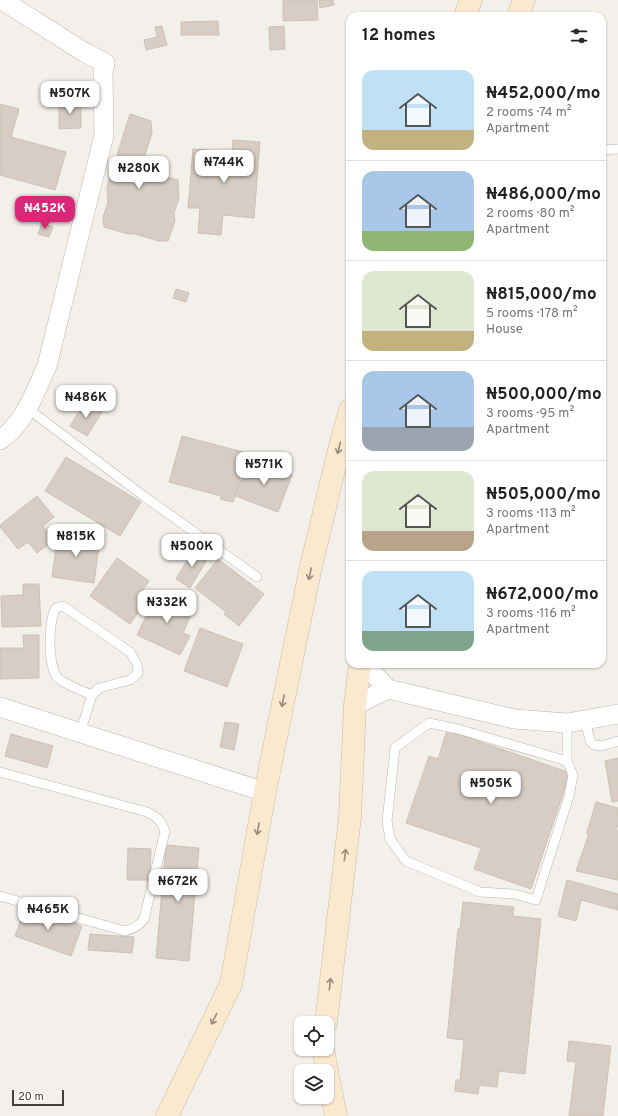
<!DOCTYPE html>
<meta charset="utf-8">
<style>
:root{--surface:#fff;--page:#f6f6f6;--text:#222;--muted:#767676;--line:#e0e0e0;--accent:#db2777}
body{margin:0;font-family:Overpass,sans-serif;background:var(--page);color:var(--text);height:100vh;display:flex;flex-direction:column;font-size:15px;white-space:nowrap}
*{box-sizing:border-box;margin:0}
p{font-size:13px;color:var(--muted)}
.icon{flex:none;width:22px;height:22px;fill:none;stroke:currentColor;stroke-width:2;stroke-linecap:round;stroke-linejoin:round}
.map{position:relative;flex:1;overflow:hidden}
.details{position:absolute;left:346px;top:12px;width:260px;height:656px;display:flex;flex-direction:column;background:var(--surface);border-radius:12px;box-shadow:0 1px 3px #0004}
.details>*{flex:none}
.controls{position:absolute;left:294px;top:1016px;display:grid;gap:8px}
.controls a{display:grid;place-items:center;width:40px;height:40px;border-radius:8px;background:var(--surface);box-shadow:0 1px 3px #0004;font-size:20px}
.scale{position:absolute;left:12px;bottom:10px;width:52px;box-sizing:border-box;padding-left:4px;border:2px solid #474039;border-top:0;font-size:11px;line-height:14px;white-space:nowrap;color:#474039;-webkit-text-stroke:3px #fff;paint-order:stroke}
.price{position:absolute;translate:-50% -34px;padding:0 9px;border-radius:8px;background:#fff;color:#222;font-size:13px;line-height:26px;filter:drop-shadow(0 1px 2px #0008)}
.price::after{content:'';position:absolute;left:50%;top:24px;width:12px;height:9px;margin-left:-6px;background:inherit;clip-path:polygon(0 0,100% 0,50% 100%)}
.price.active{background:var(--accent);color:#fff}
ul{padding:0;list-style:none}
li{display:flex;align-items:center;gap:12px;height:100px;padding:0 16px}
li+li{border-top:1px solid var(--line)}
li span{display:grid;place-items:center;flex:none;width:112px;height:80px;border-radius:12px;color:#555}
li>.icon{margin-inline-start:auto}
span .icon{width:48px;height:48px;fill:#fffc;stroke-width:1}
li b{font-size:17px}
h2{display:flex;justify-content:space-between;align-items:center;height:48px;padding:0 16px;font-size:17px}
.map>svg:first-child{display:block}
.building{fill:#d7cdc4;stroke:#cec1b5}
.lines{fill:none;stroke-linecap:round;stroke-linejoin:round}
.lane-casing{stroke:#beb6ae;stroke-width:10}
.street-casing{stroke:#beb6ae;stroke-width:20}
.secondary-casing{stroke:#cebb9f;stroke-width:23}
.lane{stroke:#fff;stroke-width:9}
.street{stroke:#fff;stroke-width:19}
.secondary{stroke:#f9e9cf;stroke-width:22}
.oneway{stroke:#978c7c}
</style>
<div class="map">
<svg width="618" height="1116" viewBox="0 0 618 1116">
<rect width="100%" height="100%" fill="#f3efea"/>
<g class="building">
<path d="M283,0H317L318,20L283,21Z"/>
<path d="M319,0H333L334,5L320,8Z"/>
<path d="M218,21L219,35H181V22Z"/>
<path d="M162,26L167,45L146,50L144,40L157,37L155,27Z"/>
<path d="M284,26L285,49L270,50L269,27Z"/>
<path d="M59,101H81V128L59,129Z"/>
<path d="M0,104L19,109L11,137L66,152L55,190L0,175Z"/>
<path d="M130,114L151,121L152,133L140,171V176L149,179L171,178L178,180L179,198L174,213L175,221L168,241H158L135,234H128L104,227L103,217L108,202L107,187Z"/>
<path d="M233,140L260,142L254,218L223,215L221,235L198,233L200,208H188L193,149L232,152Z"/>
<path d="M42,223L53,227L49,237L38,234Z"/>
<path d="M176,289L189,293L186,302L173,298Z"/>
<path d="M85,402L102,412L87,436L70,426Z"/>
<path d="M182,436L247,453L233,502L220,499L221,496L169,482Z"/>
<path d="M66,457L141,502L120,536L45,491Z"/>
<path d="M249,460L292,475L278,512L235,496Z"/>
<path d="M37,496L54,517L43,526L54,540L37,553L28,542L18,549L0,527V525Z"/>
<path d="M58,532L100,538L94,583L52,577Z"/>
<path d="M195,547L209,556L190,588L176,579Z"/>
<path d="M117,558L149,581L137,598L144,604L130,624L90,596Z"/>
<path d="M218,559L264,594L239,626L224,614L226,612L195,588Z"/>
<path d="M23,584H39L41,626L2,627L1,596L23,595Z"/>
<path d="M157,593L193,610L183,633L190,636L180,655L137,635Z"/>
<path d="M200,628L243,644L227,687L184,671Z"/>
<path d="M23,635H39V678L0,679V648H24Z"/>
<path d="M225,722L239,724L234,750L220,747Z"/>
<path d="M447,730L570,773L531,889L474,869L481,848L406,823L429,756L438,759Z"/>
<path d="M11,734L53,746L47,768L5,756Z"/>
<path d="M618,758V801L612,802L605,761Z"/>
<path d="M596,802L618,808V824L616,830L618,831V880L576,871L588,836L587,832Z"/>
<path d="M166,845L199,848L189,961L156,958Z"/>
<path d="M128,848L151,849L150,880H127Z"/>
<path d="M567,880L618,894V910L581,900L576,921L558,916Z"/>
<path d="M463,902L514,907L513,916L541,919L525,1074L499,1071L497,1087L479,1085L478,1094L455,1091L456,1080H460L464,1040L447,1038L458,929H460Z"/>
<path d="M26,906L82,926L71,956L15,936Z"/>
<path d="M90,934L134,937L132,953L88,950Z"/>
<path d="M569,1041L611,1046L603,1116H569L576,1062L567,1061Z"/>
</g>
<g class="lines">
<g class="lane-casing">
<g id="lane">
<path d="M602,150L618,149"/>
<path d="M27,408L145,497L257,577"/>
<path d="M585,720L590,741L594,745L602,746L618,741"/>
<path d="M567,723V761L573,775L569,796L536,900L514,894L480,892L406,861L390,839L387,821L395,748L429,723L458,729L567,761"/>
<path d="M80,733L92,695L99,688L130,680L138,673L137,664L130,652L63,606L56,608C48,619 47,669 59,679C67,685 82,691 92,695"/>
<path d="M0,772L147,812C157,817 161,820 165,831L144,919C139,926 134,929 125,931L0,896"/>
</g>
</g>
<g class="street-casing">
<g id="street">
<path d="M0,440C25,423 35,392 47,366L104,135L103,73L105,63L84,52L2,0"/>
<path d="M364,664L388,689L514,719L567,723L618,714"/>
<path d="M355,705L388,689"/>
<path d="M0,707L265,792"/>
</g>
</g>
<g class="secondary-casing">
<g id="secondary">
<path d="M465,16L471,0"/>
<path d="M518,16L524,0"/>
<path d="M326,1023L350,817L355,705L360,664"/>
<path d="M323,1049L327,1071"/>
<path d="M327,1072L336,1116"/>
<path d="M167,1116L231,984L265,792L295,644L312,562L340,446L350,410"/>
</g>
</g>
<use href="#lane" class="lane"/>
<use href="#street" class="street"/>
<use href="#secondary" class="secondary"/>
</g>
<defs><path id="oneway-shaft" d="M-6 0H5M1.5-3L5.5 0L1.5 3" fill="none" stroke-width="1.6" stroke-linecap="round" stroke-linejoin="round"/></defs>
<g class="oneway">
<use href="#oneway-shaft" transform="translate(339 448) rotate(104)"/>
<use href="#oneway-shaft" transform="translate(310 574) rotate(102)"/>
<use href="#oneway-shaft" transform="translate(283 701) rotate(101)"/>
<use href="#oneway-shaft" transform="translate(258 829) rotate(100)"/>
<use href="#oneway-shaft" transform="translate(345 855) rotate(-83)"/>
<use href="#oneway-shaft" transform="translate(330 984) rotate(-83)"/>
<use href="#oneway-shaft" transform="translate(214 1019) rotate(116)"/>
</g>
</svg>
<div class="controls">
<a><svg class="icon" aria-label="locate" viewBox="0 0 24 24"><circle cx="12" cy="12" r="6"/><path d="M12 2v4M12 18v4M2 12h4M18 12h4"/></svg></a>
<a><svg class="icon" aria-label="layers" viewBox="0 0 24 24"><path d="M12 4l9 5-9 5-9-5zM3 14l9 5 9-5"/></svg></a>
</div>
<div class="scale">20 m</div>
<b class="price" style="left:70px;top:115px">₦507K</b>
<b class="price" style="left:224px;top:184px">₦744K</b>
<b class="price" style="left:139px;top:190px">₦280K</b>
<b class="price active" style="left:45px;top:230px">₦452K</b>
<b class="price" style="left:86px;top:419px">₦486K</b>
<b class="price" style="left:264px;top:486px">₦571K</b>
<b class="price" style="left:76px;top:558px">₦815K</b>
<b class="price" style="left:192px;top:568px">₦500K</b>
<b class="price" style="left:167px;top:624px">₦332K</b>
<b class="price" style="left:491px;top:805px">₦505K</b>
<b class="price" style="left:178px;top:903px">₦672K</b>
<b class="price" style="left:48px;top:931px">₦465K</b>
<section class="details">
<h2>12 homes<svg class="icon" aria-label="filters" viewBox="0 0 24 24"><path d="M4 7h16M4 17h16"/><circle cx="9" cy="7" r="2"/><circle cx="15" cy="17" r="2"/></svg></h2>
<ul>
<li><span style="background:linear-gradient(#bfe0f5 75%,#c2b280 0)"><svg class="icon" aria-label="home" viewBox="0 0 24 24"><path d="M3 11l9-7 9 7M6 9v11h12V9"/></svg></span><div><b>₦452,000/mo</b><p>2 rooms · 74 m²</p><p>Apartment</p></div></li>
<li><span style="background:linear-gradient(#a9c7e8 75%,#8fb573 0)"><svg class="icon" aria-label="home" viewBox="0 0 24 24"><path d="M3 11l9-7 9 7M6 9v11h12V9"/></svg></span><div><b>₦486,000/mo</b><p>2 rooms · 80 m²</p><p>Apartment</p></div></li>
<li><span style="background:linear-gradient(#dfe7d0 75%,#c2b280 0)"><svg class="icon" aria-label="home" viewBox="0 0 24 24"><path d="M3 11l9-7 9 7M6 9v11h12V9"/></svg></span><div><b>₦815,000/mo</b><p>5 rooms · 178 m²</p><p>House</p></div></li>
<li><span style="background:linear-gradient(#a9c7e8 70%,#9aa5b1 0)"><svg class="icon" aria-label="home" viewBox="0 0 24 24"><path d="M3 11l9-7 9 7M6 9v11h12V9"/></svg></span><div><b>₦500,000/mo</b><p>3 rooms · 95 m²</p><p>Apartment</p></div></li>
<li><span style="background:linear-gradient(#dfe7d0 75%,#b9a48a 0)"><svg class="icon" aria-label="home" viewBox="0 0 24 24"><path d="M3 11l9-7 9 7M6 9v11h12V9"/></svg></span><div><b>₦505,000/mo</b><p>3 rooms · 113 m²</p><p>Apartment</p></div></li>
<li><span style="background:linear-gradient(#bfe0f5 75%,#7fa58c 0)"><svg class="icon" aria-label="home" viewBox="0 0 24 24"><path d="M3 11l9-7 9 7M6 9v11h12V9"/></svg></span><div><b>₦672,000/mo</b><p>3 rooms · 116 m²</p><p>Apartment</p></div></li>
</ul>
</section>
</div>
